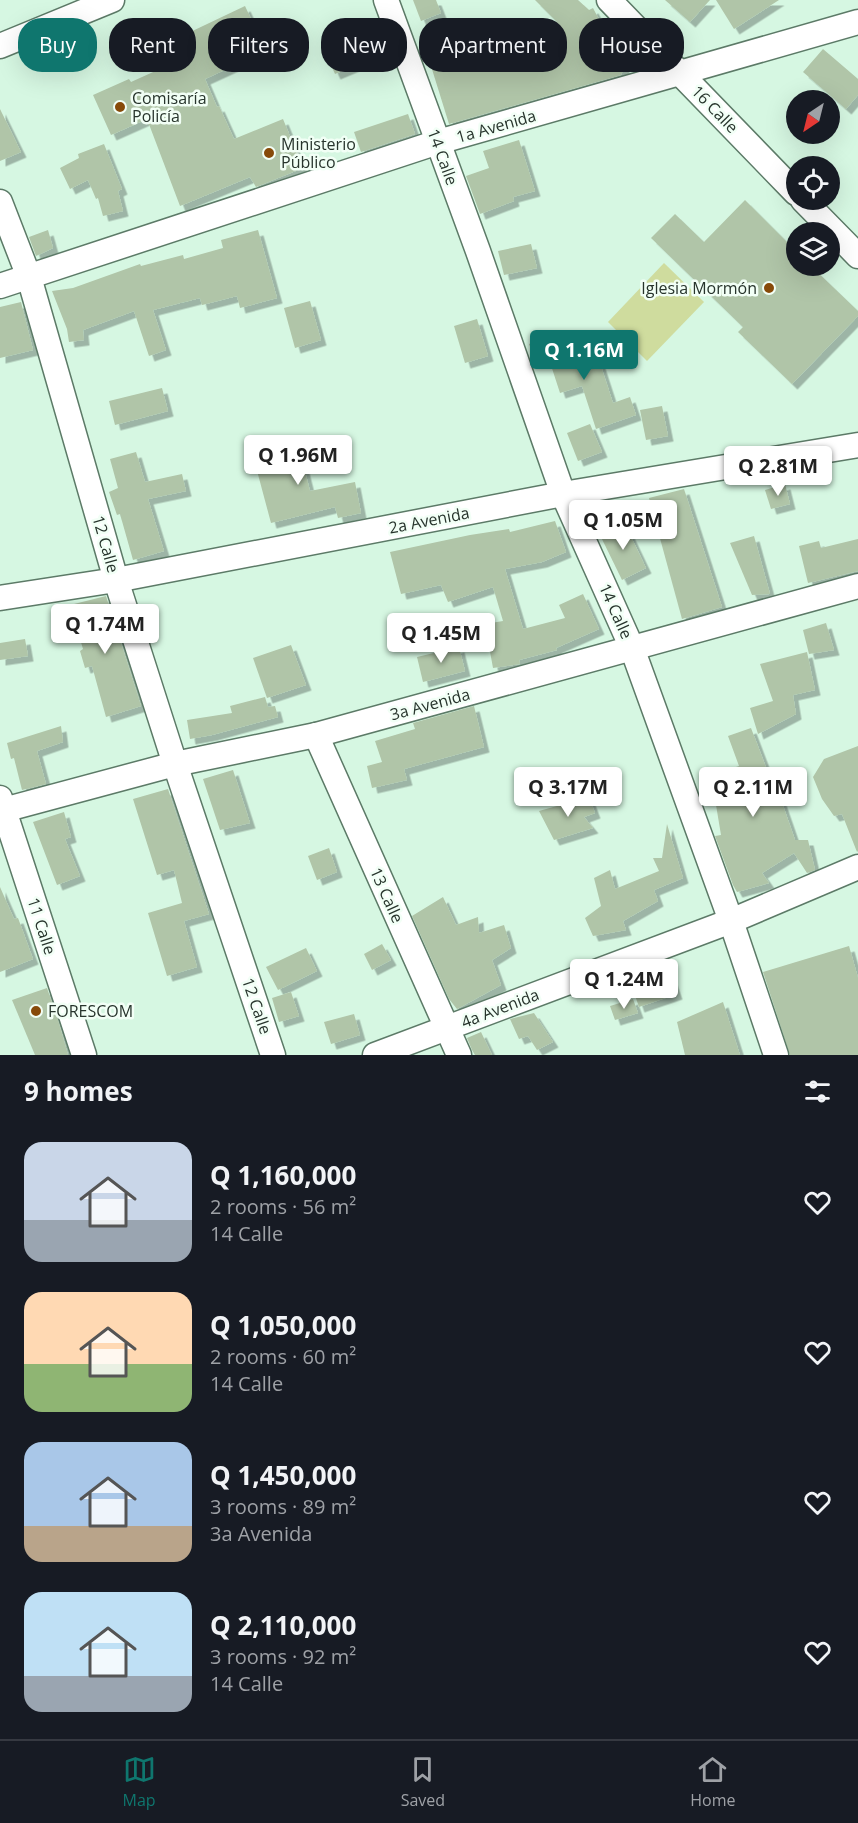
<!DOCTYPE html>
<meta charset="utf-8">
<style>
:root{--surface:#171b24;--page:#242831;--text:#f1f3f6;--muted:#9ea1a6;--line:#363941;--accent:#0f766e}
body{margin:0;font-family:"Open Sans",sans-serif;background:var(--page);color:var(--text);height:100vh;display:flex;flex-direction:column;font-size:22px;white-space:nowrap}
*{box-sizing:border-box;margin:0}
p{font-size:20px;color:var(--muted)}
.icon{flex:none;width:33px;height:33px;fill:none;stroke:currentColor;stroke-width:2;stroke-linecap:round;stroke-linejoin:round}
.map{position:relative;height:1055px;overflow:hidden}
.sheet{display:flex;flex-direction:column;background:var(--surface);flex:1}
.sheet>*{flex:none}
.guide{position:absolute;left:18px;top:18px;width:822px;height:54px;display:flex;gap:12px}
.needle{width:39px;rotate:215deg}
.controls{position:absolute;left:786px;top:90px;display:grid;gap:12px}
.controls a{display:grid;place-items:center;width:54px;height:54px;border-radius:50%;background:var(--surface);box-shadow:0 6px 24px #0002;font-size:30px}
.price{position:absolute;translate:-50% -51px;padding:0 14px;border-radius:6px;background:#fff;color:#222;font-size:20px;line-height:39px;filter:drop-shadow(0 2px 3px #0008)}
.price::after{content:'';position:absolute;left:50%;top:36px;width:18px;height:14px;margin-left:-9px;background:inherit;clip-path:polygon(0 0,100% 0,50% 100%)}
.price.on{background:var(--accent);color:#fff}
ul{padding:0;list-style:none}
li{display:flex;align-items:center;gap:18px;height:150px;padding:0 24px}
li span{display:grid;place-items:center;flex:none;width:168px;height:120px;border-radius:18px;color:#555}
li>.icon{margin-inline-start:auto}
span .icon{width:72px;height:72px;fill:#fffc;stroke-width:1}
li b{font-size:26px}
h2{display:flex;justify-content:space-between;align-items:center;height:72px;padding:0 24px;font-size:26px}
.tag{padding:0 21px;border-radius:24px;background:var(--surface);box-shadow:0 6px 24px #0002;font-size:21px;line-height:54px}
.tag.on{background:var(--accent);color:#fff}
.tab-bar{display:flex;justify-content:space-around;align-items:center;height:84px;border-top:2px solid var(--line);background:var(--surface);font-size:16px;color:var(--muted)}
.tab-bar a{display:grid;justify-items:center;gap:3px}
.tab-bar .on{color:var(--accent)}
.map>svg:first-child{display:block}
.green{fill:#cfdc9e}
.building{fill:#b0c5a8;filter:url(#shadow)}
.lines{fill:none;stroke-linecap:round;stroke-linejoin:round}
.minor-casing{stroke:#5c7a67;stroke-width:27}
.minor{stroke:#fff;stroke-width:24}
.poi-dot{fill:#874a09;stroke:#f2fff6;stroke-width:2}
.labels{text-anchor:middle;stroke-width:5;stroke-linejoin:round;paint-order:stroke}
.poi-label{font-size:16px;fill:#27342c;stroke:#f2fff6;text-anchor:start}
.street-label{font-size:16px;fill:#27342c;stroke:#f2fff6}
</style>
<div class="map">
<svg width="858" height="1055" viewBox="0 0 858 1055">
<defs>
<filter id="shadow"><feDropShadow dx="5.5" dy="5.5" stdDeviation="0" flood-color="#0004"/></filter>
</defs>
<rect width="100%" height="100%" fill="#d6f7e2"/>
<path class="green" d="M664,263L704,302L647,361L608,322Z"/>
<g class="building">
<path d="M413,0H436L441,13L421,21Z"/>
<path d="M535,0H578L589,10L593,8L624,67L621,75L449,124L431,66L450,59L437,27L456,19L471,56L557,22Z"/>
<path d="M665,0H710L690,22Z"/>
<path d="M716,0H779L734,29Z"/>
<path d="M245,6L266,51L205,79L217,107L219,106L234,139L283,119L303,168L256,187L250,177L180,206L147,119L111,135L93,95L129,79L131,82L193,54L184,35Z"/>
<path d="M382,30L390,51L335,74L326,54Z"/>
<path d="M823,49L858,79V95L846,109L803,72Z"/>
<path d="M0,109L21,152L0,161Z"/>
<path d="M408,114L415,134L361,152L354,132Z"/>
<path d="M519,140L535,191L513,197L514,201L480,214L466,176L489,168L483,151Z"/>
<path d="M104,144L122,189L118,191L123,211L103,216L98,198L96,199L88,180L70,189L60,168L79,158L78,154Z"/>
<path d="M745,200L796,251V266H811L858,311V316L792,384L738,332L743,327L651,238L675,214L704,242Z"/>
<path d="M48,230L53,248L36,256L29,237Z"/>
<path d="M258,230L277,298L240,308L237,296L202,305L200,298L153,310L166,350L149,356L134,311L83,330L84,340L69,342L67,329L52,291L73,288L140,264L141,266L183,255L184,259L223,248L221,240Z"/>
<path d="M531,244L537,268L504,275L498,251Z"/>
<path d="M310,301L321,340L295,348L284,308Z"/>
<path d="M21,302L33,350L0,358V307Z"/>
<path d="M477,319L488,356L465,363L454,326Z"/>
<path d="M558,332L571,362L597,354L613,403L630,397L636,415L596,429L582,386L560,393L547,353L535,359L529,344Z"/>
<path d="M162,388L168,411L115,425L109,401Z"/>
<path d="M662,406L668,436L646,440L640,410Z"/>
<path d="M590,424L602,452L578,461L567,433Z"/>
<path d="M297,440L310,491L355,482L361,513L338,518L335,507L271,523L252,452Z"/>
<path d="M136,452L145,482L182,474L186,491L148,499L164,551L133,560L120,514L117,515L109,492L118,488L110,459Z"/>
<path d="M785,484L790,504L771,509L765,490Z"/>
<path d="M684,489L722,607L682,619L649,498Z"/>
<path d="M555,521L566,552L542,562L505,569L523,629L565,618L559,605L583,594L599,629L556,648L557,650L519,660L520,664L493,668L485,624L503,621L493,587L448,602L441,585L401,594L390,552L470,535L509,529L510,532Z"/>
<path d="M624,522L646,568L622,580L599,533Z"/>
<path d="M754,536L770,594L752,595L730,543Z"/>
<path d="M858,539V571L808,583L799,546L819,541L821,548Z"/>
<path d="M106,596L141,706L106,717L92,666L85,668L80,651L83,649L70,605Z"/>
<path d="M826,623L834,650L809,654L803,630Z"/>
<path d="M25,639L28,656L0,660V643Z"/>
<path d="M291,645L306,685L267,698L253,658Z"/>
<path d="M459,647L465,671L423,682L417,657Z"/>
<path d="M807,652L815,690L793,695L796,714L758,734L750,708L773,701L760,664Z"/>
<path d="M265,697L268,707L275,706L278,717L212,735L190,739L187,720L232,713L230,706Z"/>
<path d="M474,706L484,747L404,769L407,780L372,788L367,766L382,762L375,741L415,729L413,723Z"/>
<path d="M61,726L63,742L37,751L46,784L22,790L14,758L11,759L7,743Z"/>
<path d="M751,728L767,770L773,767L780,793L779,794L795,840H808L815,870L807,873L794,853L762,873L769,883L737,892L733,885L715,836L721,835L711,775L739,766L728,736Z"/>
<path d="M858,746V851L857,852L842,814L834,816L822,799L813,777L824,759Z"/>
<path d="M233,770L250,823L220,830L203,779Z"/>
<path d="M168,789L209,914L184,921L197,967L167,976L148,913L182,903L174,870L157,875L133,799Z"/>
<path d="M589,797L595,813L584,817L593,828L554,840L539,811Z"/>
<path d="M64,812L71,837L65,839L80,876L57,885L33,822Z"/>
<path d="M667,824L683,878L654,890L658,901L623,921L626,930L593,936L585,918L601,906L594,878L610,870L615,889L659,871L653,858H662Z"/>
<path d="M329,848L337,872L317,880L308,856Z"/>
<path d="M0,887L14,919L18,918L33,959L0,972Z"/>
<path d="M443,897L456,925L478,917L479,933L504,925L511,948L492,960L501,985L457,1009L449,999L412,916Z"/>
<path d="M382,944L391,960L372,970L364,954Z"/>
<path d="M849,946L858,978V1055H790L763,972Z"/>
<path d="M306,948L317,971L278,990L266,967Z"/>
<path d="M668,968L677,994L639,1007L630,981Z"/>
<path d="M47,988L58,1020L68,1055H35L12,1000Z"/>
<path d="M291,992L299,1016L279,1022L272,998Z"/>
<path d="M633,999L638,1013L615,1020L610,1006Z"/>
<path d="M723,1002L740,1055H685L677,1022Z"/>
<path d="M534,1013L553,1042L537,1050L528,1036L519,1039L510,1019Z"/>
<path d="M354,1014L360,1035L331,1044L324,1022Z"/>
<path d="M481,1032L492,1055H475L472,1050L467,1038Z"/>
</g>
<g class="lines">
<g class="minor-casing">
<g id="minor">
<path d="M386,0L478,251L563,494L632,648L731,921L776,1055"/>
<path d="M609,0L796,193"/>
<path d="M0,46L112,0"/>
<path d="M803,200L858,256"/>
<path d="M0,202L29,277L116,580L175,764L273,1055"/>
<path d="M0,286L438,142L858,22"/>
<path d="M0,598L116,580L563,494L858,445"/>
<path d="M316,735L459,1055"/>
<path d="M0,798L84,1055"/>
<path d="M0,811L175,764L316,735L858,586"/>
<path d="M375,1055L731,921L858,867"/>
</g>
</g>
<use href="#minor" class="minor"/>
</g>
<g class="poi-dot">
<circle cx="120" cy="107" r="6"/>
<circle cx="269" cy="153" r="6"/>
<circle cx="769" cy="288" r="6"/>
<circle cx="36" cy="1011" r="6"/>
</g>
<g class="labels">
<g class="poi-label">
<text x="132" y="104">Comisaría<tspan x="132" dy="18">Policía</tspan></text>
<text x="281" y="150">Ministerio<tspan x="281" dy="18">Público</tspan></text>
<text x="757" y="294" text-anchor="end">Iglesia Mormón</text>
<text x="48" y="1017">FORESCOM</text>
</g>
<g class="street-label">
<text transform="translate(715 109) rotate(46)" y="6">16 Calle</text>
<text transform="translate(496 126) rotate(-16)" y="6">1a Avenida</text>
<text transform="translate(443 157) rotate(70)" y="6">14 Calle</text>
<text transform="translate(429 520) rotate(-11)" y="6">2a Avenida</text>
<text transform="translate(106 544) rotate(74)" y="6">12 Calle</text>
<text transform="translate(616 611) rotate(66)" y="6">14 Calle</text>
<text transform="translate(430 704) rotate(-15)" y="6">3a Avenida</text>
<text transform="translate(387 895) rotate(66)" y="6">13 Calle</text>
<text transform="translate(42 926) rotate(72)" y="6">11 Calle</text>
<text transform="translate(257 1006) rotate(71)" y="6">12 Calle</text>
<text transform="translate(500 1008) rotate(-21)" y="6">4a Avenida</text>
</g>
</g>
</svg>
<div class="controls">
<a><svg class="needle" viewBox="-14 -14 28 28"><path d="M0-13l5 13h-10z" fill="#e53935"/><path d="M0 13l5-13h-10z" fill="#9ea1a6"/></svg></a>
<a><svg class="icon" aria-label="locate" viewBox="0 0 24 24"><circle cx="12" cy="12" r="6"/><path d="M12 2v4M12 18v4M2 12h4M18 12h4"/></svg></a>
<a><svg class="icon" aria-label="layers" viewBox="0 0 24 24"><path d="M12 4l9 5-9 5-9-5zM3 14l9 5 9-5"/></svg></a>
</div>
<b class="price on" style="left:584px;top:381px">Q 1.16M</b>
<b class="price" style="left:298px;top:486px">Q 1.96M</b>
<b class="price" style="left:778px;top:497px">Q 2.81M</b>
<b class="price" style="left:623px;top:551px">Q 1.05M</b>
<b class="price" style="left:105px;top:655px">Q 1.74M</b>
<b class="price" style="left:441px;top:664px">Q 1.45M</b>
<b class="price" style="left:568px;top:818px">Q 3.17M</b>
<b class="price" style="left:753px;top:818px">Q 2.11M</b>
<b class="price" style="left:624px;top:1010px">Q 1.24M</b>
<div class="guide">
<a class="tag on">Buy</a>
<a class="tag">Rent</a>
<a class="tag">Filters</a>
<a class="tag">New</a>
<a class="tag">Apartment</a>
<a class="tag">House</a>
</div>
</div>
<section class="sheet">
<h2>9 homes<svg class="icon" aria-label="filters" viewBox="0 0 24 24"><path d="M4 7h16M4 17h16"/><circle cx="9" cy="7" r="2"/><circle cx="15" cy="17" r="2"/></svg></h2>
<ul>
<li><span style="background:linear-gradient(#c9d6e8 65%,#9aa5b1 0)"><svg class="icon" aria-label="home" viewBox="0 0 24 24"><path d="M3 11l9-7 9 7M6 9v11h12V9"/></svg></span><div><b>Q 1,160,000</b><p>2 rooms · 56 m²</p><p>14 Calle</p></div><svg class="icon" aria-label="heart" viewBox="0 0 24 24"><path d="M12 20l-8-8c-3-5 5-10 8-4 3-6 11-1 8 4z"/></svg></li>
<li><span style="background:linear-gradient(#ffd9b3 60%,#8fb573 0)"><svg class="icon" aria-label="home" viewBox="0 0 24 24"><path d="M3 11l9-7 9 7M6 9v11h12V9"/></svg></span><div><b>Q 1,050,000</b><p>2 rooms · 60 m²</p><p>14 Calle</p></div><svg class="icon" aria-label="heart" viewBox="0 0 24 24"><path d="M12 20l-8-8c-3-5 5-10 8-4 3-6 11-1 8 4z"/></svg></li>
<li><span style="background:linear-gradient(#a9c7e8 70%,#b9a48a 0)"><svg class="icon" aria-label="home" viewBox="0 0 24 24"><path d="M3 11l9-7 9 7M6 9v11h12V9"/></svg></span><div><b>Q 1,450,000</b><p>3 rooms · 89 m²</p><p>3a Avenida</p></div><svg class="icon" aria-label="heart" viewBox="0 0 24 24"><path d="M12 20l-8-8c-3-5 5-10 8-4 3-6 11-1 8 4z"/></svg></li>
<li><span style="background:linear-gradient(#bfe0f5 70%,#9aa5b1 0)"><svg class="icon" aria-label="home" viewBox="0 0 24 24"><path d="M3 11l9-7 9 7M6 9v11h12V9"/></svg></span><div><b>Q 2,110,000</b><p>3 rooms · 92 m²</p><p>14 Calle</p></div><svg class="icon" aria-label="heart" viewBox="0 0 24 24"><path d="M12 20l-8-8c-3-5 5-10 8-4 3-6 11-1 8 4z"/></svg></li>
</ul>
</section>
<nav class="tab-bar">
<a class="on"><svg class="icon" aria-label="map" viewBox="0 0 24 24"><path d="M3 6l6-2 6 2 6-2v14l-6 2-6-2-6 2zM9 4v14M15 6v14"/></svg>Map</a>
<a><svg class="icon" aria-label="saved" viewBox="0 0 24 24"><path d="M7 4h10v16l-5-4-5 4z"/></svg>Saved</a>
<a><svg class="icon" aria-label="home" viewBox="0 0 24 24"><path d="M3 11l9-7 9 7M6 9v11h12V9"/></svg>Home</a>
</nav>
